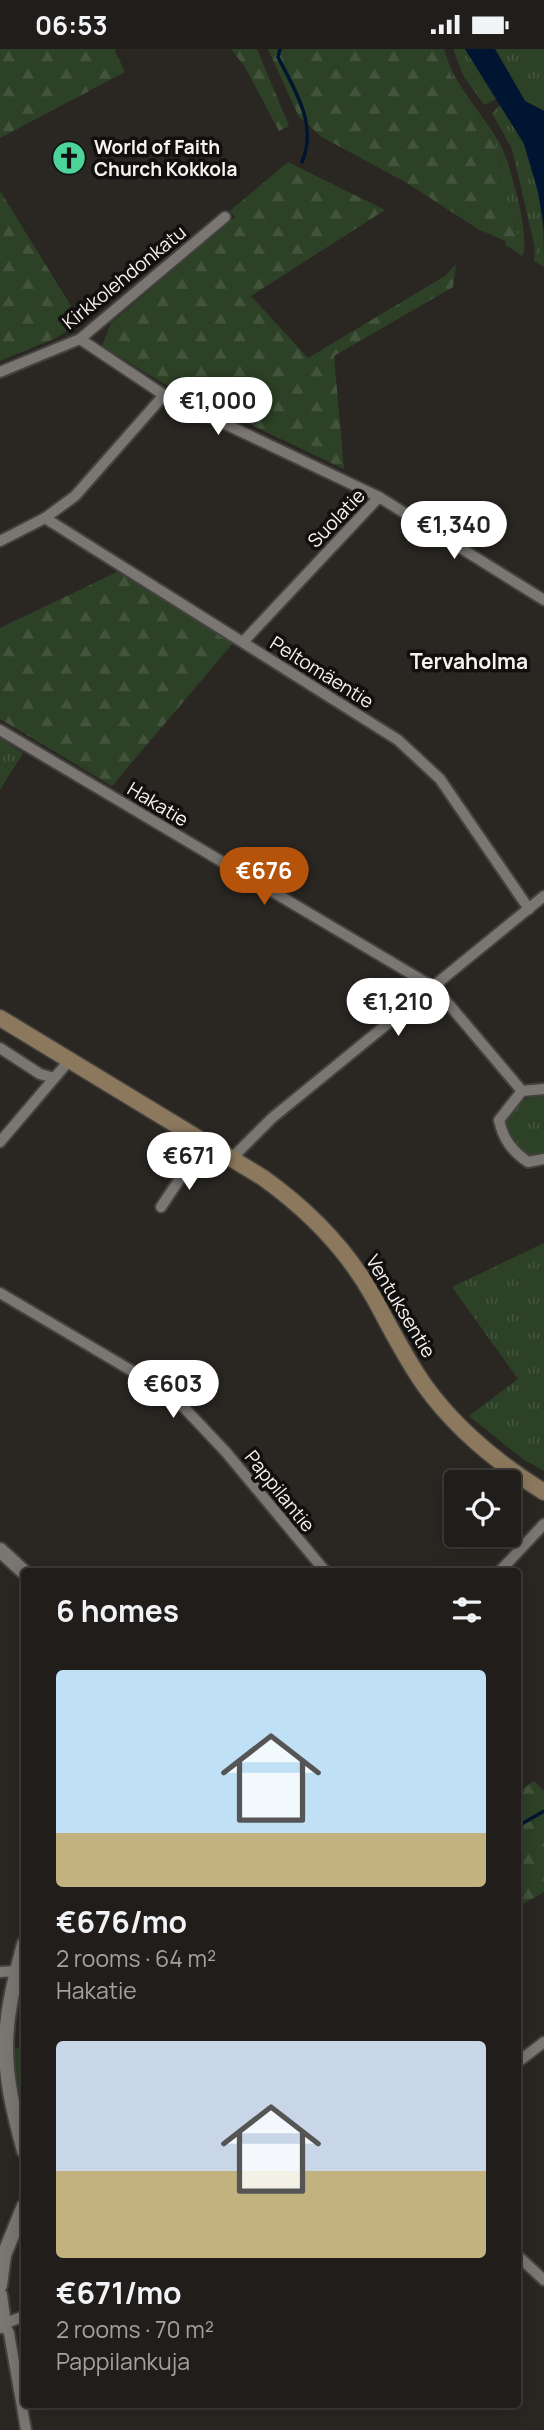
<!DOCTYPE html>
<meta charset="utf-8">
<style>
:root{--surface:#201d1a;--page:#282623;--text:#f1f3f6;--muted:#a2a2a2;--line:#3d3b39;--accent:#b45309}
body{margin:0;font-family:Manrope,sans-serif;background:var(--page);color:var(--text);height:100vh;display:flex;flex-direction:column;font-size:26px;white-space:nowrap}
*{box-sizing:border-box;margin:0}
p{font-size:23px;color:var(--muted)}
.icon{flex:none;width:38px;height:38px;fill:none;stroke:currentColor;stroke-width:2;stroke-linecap:round;stroke-linejoin:round}
.map{position:relative;flex:1;overflow:hidden}
.drawer{position:absolute;left:21px;top:1519px;width:500px;height:840px;display:flex;flex-direction:column;background:var(--surface);border-radius:7px;box-shadow:0 4px 18px #0003,0 0 0 2px var(--line)}
.drawer>*{flex:none}
.fabs{position:absolute;left:444px;top:1421px;display:grid;gap:14px}
.fabs a{display:grid;place-items:center;width:77px;height:77px;border-radius:7px;background:var(--surface);box-shadow:0 4px 18px #0003,0 0 0 2px var(--line);font-size:35px}
.price{position:absolute;translate:-50% -60px;padding:0 16px;border-radius:24px;background:#fff;color:#222;font-size:23px;line-height:46px;filter:drop-shadow(0 2px 4px #0008)}
.price::after{content:'';position:absolute;left:50%;top:42px;width:21px;height:16px;margin-left:-10px;background:inherit;clip-path:polygon(0 0,100% 0,50% 100%)}
.price.selected{background:var(--accent);color:#fff}
ul{padding:0;list-style:none}
li{display:grid;align-content:center;gap:14px;height:371px;padding:0 35px}
li span{display:grid;place-items:center;height:217px;border-radius:7px;color:#555}
li>.icon{margin-inline-start:auto}
span .icon{width:126px;height:126px;fill:#fffc;stroke-width:1}
li b{font-size:30px}
h2{display:flex;justify-content:space-between;align-items:center;height:84px;padding:0 35px;font-size:30px}
.status{display:flex;justify-content:space-between;align-items:center;height:49px;padding:0 35px;background:var(--surface);direction:ltr}
.status svg{height:19px;fill:currentColor}
.map>svg:first-child{display:block}
.grass{fill:url(#grass-tufts)}
.forest{fill:url(#forest-firs)}
.water{fill:#001531}
.lines{fill:none;stroke-linecap:round;stroke-linejoin:round}
.stream{stroke:#001531;stroke-width:3.5}
.minor-casing{stroke:#44423f;stroke-width:14}
.tertiary-casing{stroke:#44423f;stroke-width:18}
.secondary-casing{stroke:#44423f;stroke-width:19}
.minor{stroke:#7a7773;stroke-width:10}
.tertiary{stroke:#7a7773;stroke-width:14}
.secondary{stroke:#8c795d;stroke-width:16}
.labels{text-anchor:middle;stroke-width:7;stroke-linejoin:round;paint-order:stroke}
.poi-label{font-size:19px;font-weight:bold;fill:#f6f4f1;stroke:#11100f;text-anchor:start}
.street-label{font-size:19px;fill:#f6f4f1;stroke:#11100f}
.neighbourhood-label{font-size:21px;font-weight:bold;fill:#f6f4f1;stroke:#11100f}
</style>
<div class="status"><b>06:53</b><svg viewBox="0 0 49 12"><path d="M0 12V9h3v3zM5 12V6h3v6zM10 12V3h3v9zM15 12V0h3v12zM26 1h20v11H26zM47 4h2v5h-2z"/></svg></div>
<div class="map">
<svg width="544" height="2381" viewBox="0 0 544 2381">
<defs>
<pattern id="grass-tufts" width="24" height="20" patternUnits="userSpaceOnUse" patternTransform="scale(1.75)"><rect width="24" height="20" fill="#2d4126"/><path d="M3 7l-1-3M5 7V3M7 7l1-3M15 17l-1-3M17 17v-4M19 17l1-3" fill="none" stroke="#42543b"/></pattern>
<pattern id="forest-firs" width="22" height="20" patternUnits="userSpaceOnUse" patternTransform="scale(1.75)"><rect width="22" height="20" fill="#2d4126"/><path d="M5 1l3.5 6h-7zM16 11l3.5 6h-7z" fill="#42543b"/></pattern>
</defs>
<rect width="100%" height="100%" fill="#2a2723"/>
<g class="grass">
<path d="M438,0H444C454,37 480,61 499,93C509,109 532,193 522,207L506,196L505,192L518,189L514,169L494,152C496,143 500,134 501,125C504,90 450,36 438,0Z"/>
<path d="M453,0H465L496,50L484,56L464,28Z"/>
<path d="M495,0H544V62L525,52Z"/>
<path d="M500,56C507,68 517,80 523,93C542,130 544,178 544,218L534,212L535,199L512,100L492,64Z"/>
<path d="M0,689L23,704L0,741Z"/>
<path d="M544,1044V1104L529,1107L506,1084L504,1072C516,1056 524,1047 544,1044Z"/>
<path d="M544,1194V1422L523,1410L469,1367L518,1330L452,1238Z"/>
</g>
<g class="forest">
<path d="M0,0H117L115,2L125,23L0,89Z"/>
<path d="M231,0H257L289,77L279,82L245,18Z"/>
<path d="M268,0H438C450,36 504,90 501,125C500,134 496,143 495,152L514,169L518,190L505,192L478,180L407,134L322,88L299,68Z"/>
<path d="M288,113L385,161L251,247L308,309L445,227L456,215L453,238L334,307L344,420L161,333L102,297L111,274L235,168L230,162Z"/>
<path d="M0,142L81,273L56,289L0,312Z"/>
<path d="M119,522L233,594L112,737L0,670V579Z"/>
<path d="M534,1732L544,1742V1843L518,1858V1743Z"/>
<path d="M24,1997V2081L7,2002Z"/>
</g>
<path class="water" d="M465,0H495L525,52L544,62V180L538,143L524,95Z"/>
<g class="lines">
<g class="stream">
<path d="M280,0L278,8C295,42 318,75 302,113"/>
<path d="M518,1777L544,1762"/>
<path d="M15,2048L24,2045"/>
</g>
<g class="minor-casing">
<g id="minor">
<path d="M80,290L164,346L379,448L544,551"/>
<path d="M0,323L80,290L225,168"/>
<path d="M45,469L398,691L440,730L529,860"/>
<path d="M0,492L45,469L75,447L164,346"/>
<path d="M243,593L379,448"/>
<path d="M0,681L435,939L522,1042"/>
<path d="M0,999L40,1025L54,1029"/>
<path d="M544,1040L522,1042L499,1071C503,1090 512,1102 528,1113L544,1110"/>
<path d="M0,1093L68,1013"/>
<path d="M231,1110L272,1069L544,847"/>
<path d="M161,1158L191,1113"/>
<path d="M0,1244L171,1345L225,1402L325,1522"/>
<path d="M500,1522L544,1475"/>
<path d="M0,1923L15,1922"/>
<path d="M518,2013L544,1993"/>
<path d="M518,2207L544,2231"/>
<path d="M24,2267L4,2275L9,2284L26,2381"/>
</g>
</g>
<g class="tertiary-casing">
<g id="tertiary">
<path d="M0,1501L24,1523"/>
<path d="M24,1895C0,1983 0,2014 24,2102"/>
<path d="M0,2236L4,2206L24,2157"/>
<path d="M0,2246L4,2275L0,2277"/>
</g>
</g>
<g class="secondary-casing">
<path id="secondary" d="M0,969L262,1128C307,1160 347,1200 374,1249C390,1278 405,1309 425,1337C456,1380 499,1415 544,1443"/>
</g>
<use href="#minor" class="minor"/>
<use href="#tertiary" class="tertiary"/>
<use href="#secondary" class="secondary"/>
</g>
<defs>
<g id="church-disc" transform="scale(1.75)"><circle r="9.5" fill="#4cd49b" stroke="#11100f"/><path d="M-1.2-6h2.4v3.5h3.3v2.4h-3.3V6h-2.4V-.1h-3.3v-2.4h3.3Z" fill="#111"/></g>
</defs>
<g fill-rule="evenodd">
<use href="#church-disc" x="69" y="109"/>
</g>
<g class="labels">
<g class="poi-label">
<text x="94" y="105">World of Faith<tspan x="94" dy="22">Church Kokkola</tspan></text>
</g>
<g class="street-label">
<text transform="translate(124 228) rotate(-39)" y="7">Kirkkolehdonkatu</text>
<text transform="translate(336 469) rotate(-46)" y="7">Suolatie</text>
<text transform="translate(322 623) rotate(32)" y="7">Peltomäentie</text>
<text transform="translate(158 755) rotate(31)" y="7">Hakatie</text>
<text transform="translate(401 1257) rotate(59)" y="7">Ventuksentie</text>
<text transform="translate(280 1442) rotate(51)" y="7">Pappilantie</text>
</g>
<g class="neighbourhood-label">
<text x="469" y="620">Tervaholma</text>
</g>
</g>
</svg>
<div class="fabs">
<a><svg class="icon" aria-label="locate" viewBox="0 0 24 24"><circle cx="12" cy="12" r="6"/><path d="M12 2v4M12 18v4M2 12h4M18 12h4"/></svg></a>
</div>
<b class="price" style="left:218px;top:388px">€1,000</b>
<b class="price" style="left:454px;top:512px">€1,340</b>
<b class="price selected" style="left:264px;top:858px">€676</b>
<b class="price" style="left:398px;top:989px">€1,210</b>
<b class="price" style="left:189px;top:1143px">€671</b>
<b class="price" style="left:173px;top:1371px">€603</b>
<section class="drawer">
<h2>6 homes<svg class="icon" aria-label="filters" viewBox="0 0 24 24"><path d="M4 7h16M4 17h16"/><circle cx="9" cy="7" r="2"/><circle cx="15" cy="17" r="2"/></svg></h2>
<ul>
<li><span style="background:linear-gradient(#bfe0f5 75%,#c2b280 0)"><svg class="icon" aria-label="home" viewBox="0 0 24 24"><path d="M3 11l9-7 9 7M6 9v11h12V9"/></svg></span><div><b>€676/mo</b><p>2 rooms · 64 m²</p><p>Hakatie</p></div></li>
<li><span style="background:linear-gradient(#c9d6e8 60%,#c2b280 0)"><svg class="icon" aria-label="home" viewBox="0 0 24 24"><path d="M3 11l9-7 9 7M6 9v11h12V9"/></svg></span><div><b>€671/mo</b><p>2 rooms · 70 m²</p><p>Pappilankuja</p></div></li>
</ul>
</section>
</div>
